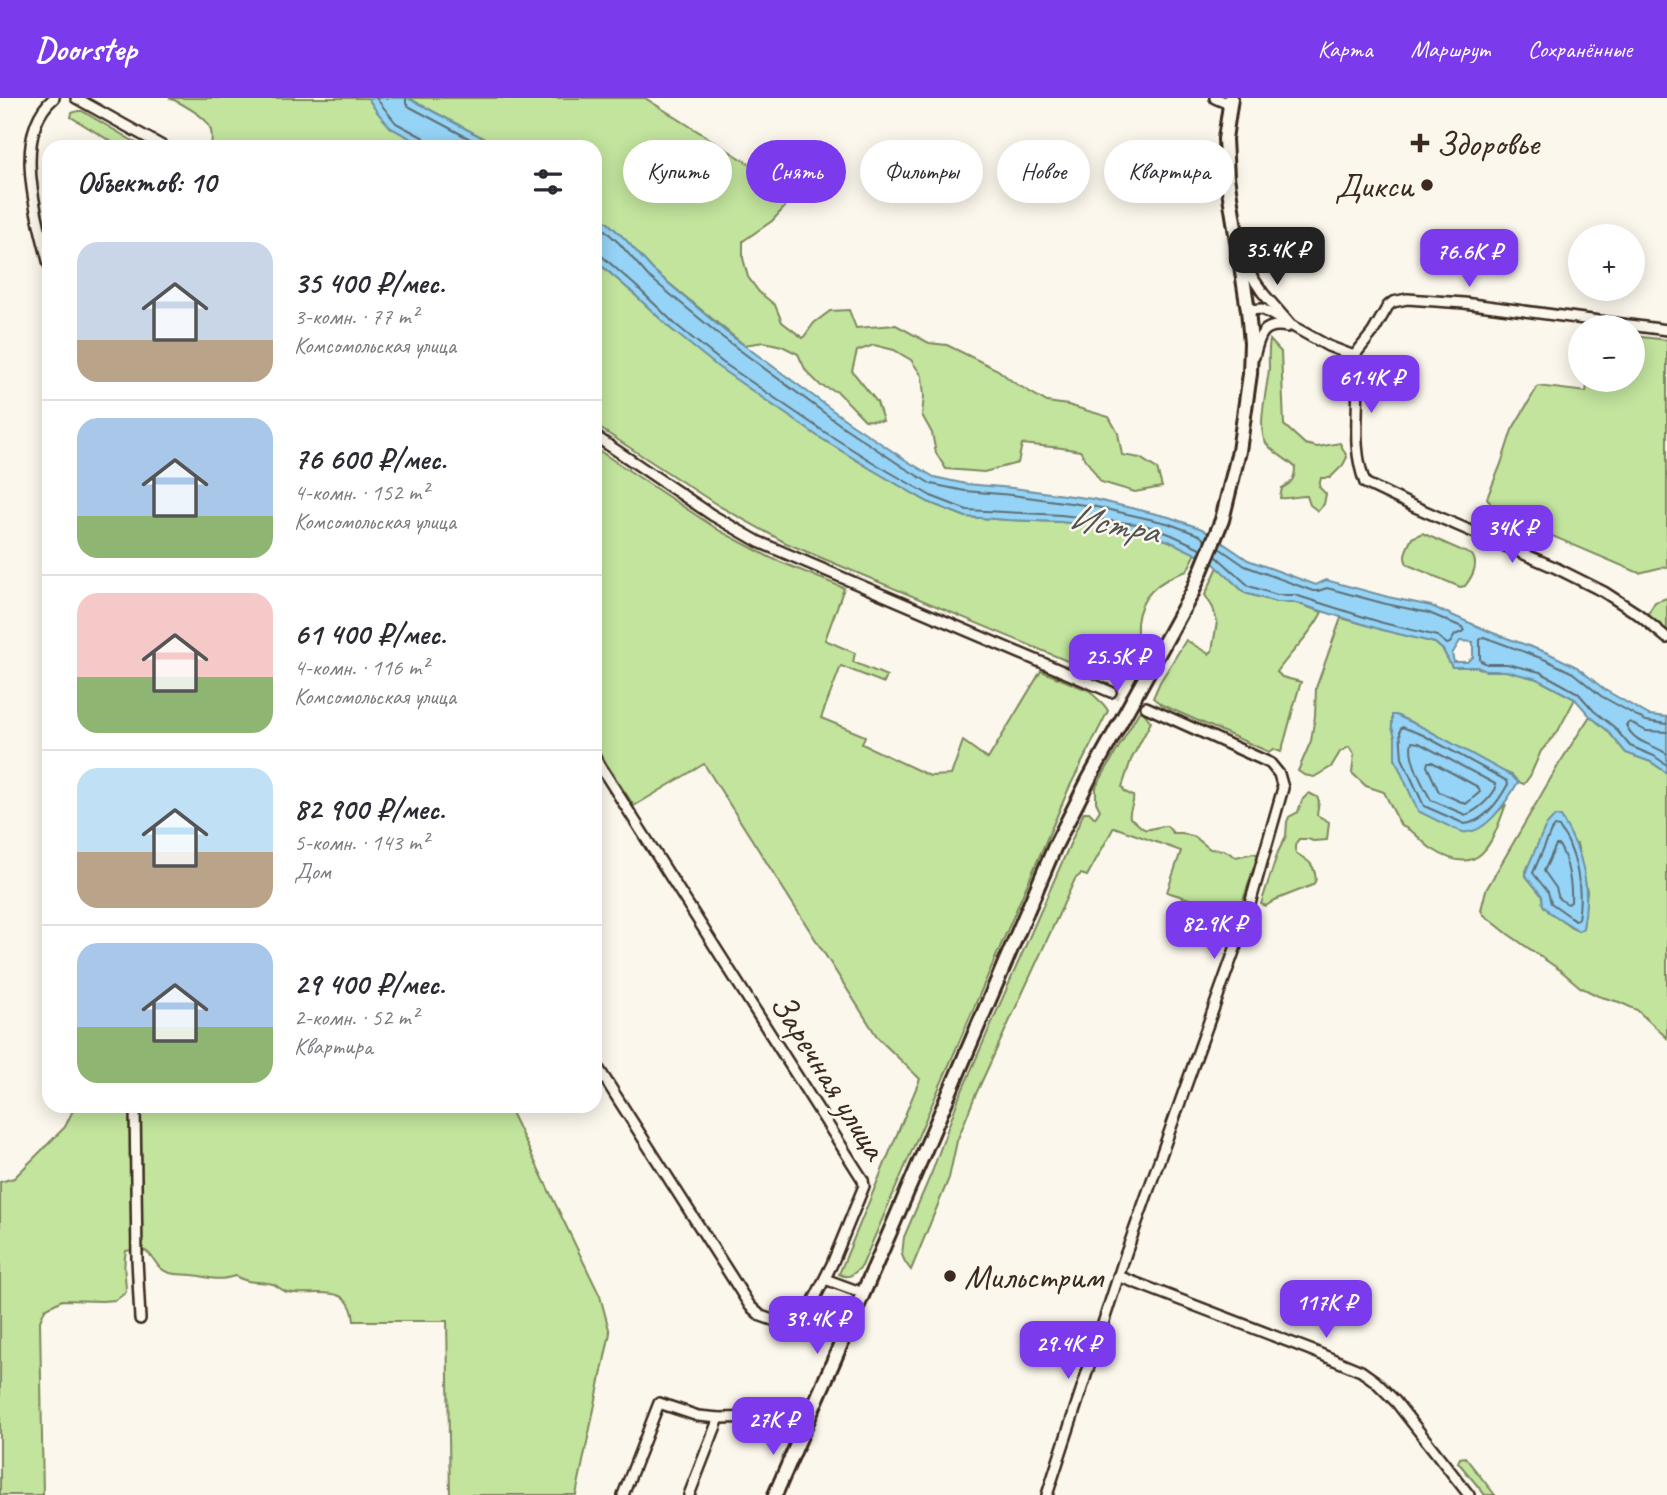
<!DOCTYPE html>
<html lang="ru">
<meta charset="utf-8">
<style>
:root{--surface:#fff;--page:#f7f7f7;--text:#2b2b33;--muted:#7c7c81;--line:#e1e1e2;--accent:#7c3aed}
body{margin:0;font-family:Caveat,sans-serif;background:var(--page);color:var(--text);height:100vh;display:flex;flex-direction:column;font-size:26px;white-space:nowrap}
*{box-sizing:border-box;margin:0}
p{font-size:23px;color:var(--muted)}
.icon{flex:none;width:38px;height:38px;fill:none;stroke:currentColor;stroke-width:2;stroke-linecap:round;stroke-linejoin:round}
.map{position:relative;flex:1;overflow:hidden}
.sheet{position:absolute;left:42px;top:42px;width:560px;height:973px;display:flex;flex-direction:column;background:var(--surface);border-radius:21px;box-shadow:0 4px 18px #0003}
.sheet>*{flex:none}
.banner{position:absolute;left:623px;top:42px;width:665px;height:63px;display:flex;gap:14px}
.buttons{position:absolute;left:1568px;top:126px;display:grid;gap:14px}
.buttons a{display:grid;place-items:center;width:77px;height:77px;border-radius:50%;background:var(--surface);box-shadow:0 4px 18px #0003;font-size:35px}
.price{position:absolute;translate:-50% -60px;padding:0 16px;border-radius:14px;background:var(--accent);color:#fff;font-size:23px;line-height:46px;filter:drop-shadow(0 2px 4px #0008)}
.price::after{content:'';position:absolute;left:50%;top:42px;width:21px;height:16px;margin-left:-10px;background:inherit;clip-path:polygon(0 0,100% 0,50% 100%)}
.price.on{background:#222;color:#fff}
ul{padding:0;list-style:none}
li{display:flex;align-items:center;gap:21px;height:175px;padding:0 35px}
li+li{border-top:2px solid var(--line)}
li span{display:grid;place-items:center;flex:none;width:196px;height:140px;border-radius:21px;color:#555}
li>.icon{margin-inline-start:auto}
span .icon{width:84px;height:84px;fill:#fffc;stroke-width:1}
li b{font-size:30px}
h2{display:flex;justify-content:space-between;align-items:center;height:84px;padding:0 35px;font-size:30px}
.tag{padding:0 24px;border-radius:32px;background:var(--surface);box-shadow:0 4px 18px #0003;font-size:24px;line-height:63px}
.tag.on{background:var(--accent);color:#fff}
header{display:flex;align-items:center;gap:42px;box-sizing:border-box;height:98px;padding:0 35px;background:var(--accent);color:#fff}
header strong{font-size:33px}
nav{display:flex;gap:38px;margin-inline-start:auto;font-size:24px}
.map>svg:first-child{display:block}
.green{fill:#c2e49d;stroke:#7e875e;stroke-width:2;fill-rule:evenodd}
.water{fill:#95d4f6;stroke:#7190a0;stroke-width:2;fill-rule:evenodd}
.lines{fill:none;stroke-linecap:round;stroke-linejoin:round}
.shore{stroke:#5f6e74;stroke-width:2}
.minor-tunnel{stroke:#d5cec3;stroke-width:9;stroke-dasharray:9 4.5;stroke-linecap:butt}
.minor-casing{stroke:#3b2a1e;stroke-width:14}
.major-casing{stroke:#3b2a1e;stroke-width:18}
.minor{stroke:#fbf7ec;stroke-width:9}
.major{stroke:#fbf7ec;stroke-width:12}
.poi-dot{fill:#3b2a1e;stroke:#fbf7ec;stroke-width:2.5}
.labels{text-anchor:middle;stroke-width:5;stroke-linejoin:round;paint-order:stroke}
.poi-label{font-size:35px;fill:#3b2a1e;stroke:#fbf7ec;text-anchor:start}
.street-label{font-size:35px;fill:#3b2a1e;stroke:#fbf7ec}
.water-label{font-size:37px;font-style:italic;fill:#525454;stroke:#fbf7ec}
</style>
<header>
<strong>Doorstep</strong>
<nav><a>Карта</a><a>Маршрут</a><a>Сохранённые</a></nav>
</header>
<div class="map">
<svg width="1667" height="1397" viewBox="0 0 1667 1397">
<rect width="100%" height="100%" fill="#fbf7ec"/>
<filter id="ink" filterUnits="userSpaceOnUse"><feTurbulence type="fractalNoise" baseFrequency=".0143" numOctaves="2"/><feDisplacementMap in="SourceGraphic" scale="14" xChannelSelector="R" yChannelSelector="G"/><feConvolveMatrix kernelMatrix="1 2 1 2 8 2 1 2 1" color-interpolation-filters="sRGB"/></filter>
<g filter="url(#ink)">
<g class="green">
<path d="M169,0H368C386,29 397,33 426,49H211C212,42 213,32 208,26C204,18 178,3 169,0Z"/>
<path d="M408,0H645L767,77L779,90L785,109L772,123L743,143V160L748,179L759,194L775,207L782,224L803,240L814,225L830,213L849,212L856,230L896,227L929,245L947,247L998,272L1013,284L1047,304L1068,307L1109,319L1118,335L1122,357L1140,360L1157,371L1162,389L1135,394L1101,384L1080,353L1062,350L1022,346L1018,365L984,374L946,371L936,355L932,335L922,317L924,298L922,278L911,262L894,252L874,247L857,253L852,273L877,304L883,323L865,322L838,294L821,288L806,273L798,256L782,248L764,244L744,247L653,172L624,140L595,113V49H500Z"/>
<path d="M78,13H82L143,49H120L71,19L72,15Z"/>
<path d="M595,162L632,194L671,231L819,339L871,371L928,404L966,419L1008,422L1061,424L1143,434L1169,443L1196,455L1187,473C1161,481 1140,496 1137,525C1137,534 1137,544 1136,553C1128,560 1123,559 1113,563C1104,566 1101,573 1091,573L786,445L719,408L595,327Z"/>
<path d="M1633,238L1667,242V470L1663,469L1639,475L1496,414L1487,400L1501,366L1512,332L1538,288L1586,294L1588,282H1633Z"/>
<path d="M1270,242L1281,254L1284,327L1305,346L1317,349L1340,345L1347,359L1343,367L1330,380H1321L1319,389L1326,396L1324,406L1318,413L1310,407L1307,398C1297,398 1290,401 1280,400L1282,390C1292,385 1295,380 1295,369C1287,361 1272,354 1266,345C1256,330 1268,288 1269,270C1269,260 1268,252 1270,242Z"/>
<path d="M595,350L720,433L771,460L844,490L825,542L855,555L853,564L887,578L884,585L841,568L821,620L865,638L862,646L930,678L951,677L963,643L988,661L1041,573L1090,593C1096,601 1104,604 1108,613L1069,690L862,1168C854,1175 850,1182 839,1176L920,981L878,940L704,666L634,708L595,648Z"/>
<path d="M1422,435L1472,457C1479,466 1472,479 1465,488L1460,489L1408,467C1401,458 1408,449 1412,440Z"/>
<path d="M1218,469L1245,495L1276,504H1293L1322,514C1311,537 1291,553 1277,574L1282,579L1301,584C1293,607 1289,630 1281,654L1273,651L1269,654L1162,607L1153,600L1160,584L1186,542L1209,556L1212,553L1217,524L1213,510L1205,497Z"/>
<path d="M1667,500V535L1646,519L1655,504Z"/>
<path d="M1341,520L1435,545L1443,552L1452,569H1477L1486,573H1506L1537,581L1575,601L1557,635L1541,653L1530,678L1524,686L1518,684L1512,677L1392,629L1395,639V661L1483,727L1506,706C1492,746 1480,782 1432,751C1421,744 1415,732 1401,728L1384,694L1366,688L1352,675L1354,657L1349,649L1340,654L1331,669L1314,679L1304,677L1298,673L1311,643L1315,618L1316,590Z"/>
<path d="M1140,612L1144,615L1151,624L1131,662L1122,689L1125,694L1133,698C1135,706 1128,712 1130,720C1136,723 1139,728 1144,731C1150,733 1159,727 1167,728L1173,735H1182L1195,739L1210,751L1224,752L1236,759L1254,755L1258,757L1240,811L1228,817H1223L1212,808L1167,794L1181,753L1114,729L1087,778L1081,776L1075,781L975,998L957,1043L949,1080L911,1172L905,1164L902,1157L904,1139L932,1074L958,1002L1084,714H1089L1095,720L1100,712L1096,704V689Z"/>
<path d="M1590,618L1608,633L1626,655L1651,664L1667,675V940L1637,912L1619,904L1598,898L1580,889L1560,872L1508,836L1483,816L1481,812L1486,792L1559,666ZM1577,746L1587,793L1583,830L1578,833L1571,830L1543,807L1542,798L1526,778Z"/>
<path d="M1309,695L1317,699L1319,703L1317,717L1329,724L1327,742L1313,743L1308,741H1299C1295,745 1294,750 1296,755C1306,762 1313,764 1315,776C1316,784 1317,780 1313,787L1275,802L1266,808L1261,806L1278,754L1286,738L1287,724L1289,719L1298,714L1302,702Z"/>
<path d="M75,1008H508L600,1198L610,1235L576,1397H450L447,1223H354C350,1182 315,1200 287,1194C282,1193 278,1188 273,1186C257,1182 252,1187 235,1178C215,1184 211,1179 192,1177C185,1176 177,1177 170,1175C148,1169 158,1145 126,1153C122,1170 126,1177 126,1194L116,1202L102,1203L62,1202L45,1211L40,1223L43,1397H0V1084L14,1080L65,1029Z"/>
<path d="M1465,1359L1495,1397H1485L1458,1364L1460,1360Z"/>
</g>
<g class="water">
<path d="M368,0H408L500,49H426L391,30L377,14Z"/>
<path d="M595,113L624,140L653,172L726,234L846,322L907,363L934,379L966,386L1013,390L1093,401L1169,419L1202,431L1248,462L1316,487L1326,482L1388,499L1431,508L1493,535L1548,555L1577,569L1605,592L1649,617L1667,619V675L1651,664L1626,655L1608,633L1590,618L1575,601L1537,581L1506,573H1486L1477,569H1452L1443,552L1435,545L1382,532L1293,504H1276L1245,495L1212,464L1169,443L1143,434L1061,424L1008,422L966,419L928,404L871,371L819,339L718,269L671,231L632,194L595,162ZM1460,543L1473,544V559L1467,564H1454L1452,556Z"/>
<path d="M1392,617H1396L1426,631L1512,678L1518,684C1509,700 1486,737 1463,734C1455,732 1428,718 1418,713L1395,661V639L1392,629Z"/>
<path d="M1555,718L1561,719C1584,756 1591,788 1583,830L1579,833L1549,814L1543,807L1542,798L1526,778V773L1545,729Z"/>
</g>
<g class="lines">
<g class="shore">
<path d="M376,0L396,25L424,40L427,44V49"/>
<path d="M406,0V6L410,9L485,49"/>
<path d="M595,123L619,145L648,178L722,239L842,328L903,369L931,386L965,393L1012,397L1092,408L1167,425L1199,437L1205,442"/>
<path d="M595,157L603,159L637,189L675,226L722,264L823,333L874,365L931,398L967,412L1061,417L1145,427L1172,437L1202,451"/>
<path d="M1216,458L1249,488L1277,497H1295L1383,525L1437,538L1447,546L1450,545L1455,537L1464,533L1462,529L1429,515L1386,506L1327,490L1318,493H1313L1245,468L1219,450"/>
<path d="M1667,626L1646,623L1601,598L1573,575L1546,562L1484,539L1480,541V561L1481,563L1487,566H1507L1540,574L1578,595L1594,613L1614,629L1630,648L1654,658L1667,667"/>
<path d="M1402,629L1423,637L1507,683L1508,686C1499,703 1485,723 1465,726L1424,708L1402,660L1400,632Z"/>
<path d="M1667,634L1646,633L1630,624L1626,627C1635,646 1651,645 1667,656"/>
<path d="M1412,644L1419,645L1495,686L1496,690C1490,701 1478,712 1466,717L1431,702C1423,688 1407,659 1412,644Z"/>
<path d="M1428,664H1432L1478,689L1480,694L1466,706L1439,694L1427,668Z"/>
<path d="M1555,728L1559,729C1563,736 1568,742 1570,749C1579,771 1582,798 1578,821L1575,822L1551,805L1548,794L1533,775L1551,733Z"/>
<path d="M1556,747H1559C1568,762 1572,787 1571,804L1568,806L1559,801L1556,790L1544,773Z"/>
</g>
<path class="minor-tunnel" d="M1111,594L1146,609"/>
<g class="minor-casing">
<g id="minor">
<path d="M76,0L164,49"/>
<path d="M1215,0L1229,6"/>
<path d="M1242,164L1263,195L1289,225"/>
<path d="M49,167C38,120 10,37 54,0"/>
<path d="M1248,212L1262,211L1328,248L1354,258"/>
<path d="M1354,258C1364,302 1348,339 1365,385L1413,408L1554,469L1604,494L1638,516L1667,540"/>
<path d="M1354,258L1373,234L1388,208L1393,204L1407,201L1464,205L1667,232"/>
<path d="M1254,259C1259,239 1262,224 1287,229"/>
<path d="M595,338L712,417L759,444L1111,594"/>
<path d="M595,660L863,1082L864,1088L832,1166L811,1208L794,1224H778L761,1218L750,1208L595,965"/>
<path d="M135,1008L137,1161L140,1221"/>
<path d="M1118,1178L1313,1253L1361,1273L1375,1283L1396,1304L1469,1397"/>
<path d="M825,1181L863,1195"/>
<path d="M623,1397L659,1305L698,1318L719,1320L764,1319L771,1320L802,1335"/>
<path d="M689,1397L719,1320"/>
<path d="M1047,1397L1126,1155L1246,820L1283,690L1279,676L1270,665L1146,609"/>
</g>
</g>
<g class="major-casing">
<path id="major" d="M775,1397L889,1136L1055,748L1089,681L1192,495L1222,422L1239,353L1250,276L1251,245L1248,212L1227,79L1225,41L1231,0"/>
</g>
<use href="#minor" class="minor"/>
<use href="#major" class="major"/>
</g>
</g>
<g class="poi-dot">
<path d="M1416.5 34.5h7v7h7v7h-7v7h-7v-7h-7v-7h7z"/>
<circle cx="1427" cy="87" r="7"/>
<circle cx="950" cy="1178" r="7"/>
</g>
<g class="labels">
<g class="poi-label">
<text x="1436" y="57">Здоровье</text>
<text x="1413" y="99" text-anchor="end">Дикси</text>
<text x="964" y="1190">Мильстрим</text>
</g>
<g class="street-label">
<text transform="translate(829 978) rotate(58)" y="12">Заречная улица</text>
</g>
<g class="water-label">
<text transform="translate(1114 425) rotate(10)" y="13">Истра</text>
</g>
</g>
</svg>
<div class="buttons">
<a>+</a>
<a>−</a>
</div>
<b class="price on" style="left:1277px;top:189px">35.4K ₽</b>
<b class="price" style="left:1469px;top:191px">76.6K ₽</b>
<b class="price" style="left:1371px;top:317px">61.4K ₽</b>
<b class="price" style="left:1512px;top:467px">34K ₽</b>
<b class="price" style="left:1117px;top:596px">25.5K ₽</b>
<b class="price" style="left:1214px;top:863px">82.9K ₽</b>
<b class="price" style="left:1326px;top:1242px">117K ₽</b>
<b class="price" style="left:817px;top:1258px">39.4K ₽</b>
<b class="price" style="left:1068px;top:1283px">29.4K ₽</b>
<b class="price" style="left:773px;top:1359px">27K ₽</b>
<div class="banner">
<a class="tag">Купить</a>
<a class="tag on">Снять</a>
<a class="tag">Фильтры</a>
<a class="tag">Новое</a>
<a class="tag">Квартира</a>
</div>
<section class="sheet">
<h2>Объектов: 10<svg class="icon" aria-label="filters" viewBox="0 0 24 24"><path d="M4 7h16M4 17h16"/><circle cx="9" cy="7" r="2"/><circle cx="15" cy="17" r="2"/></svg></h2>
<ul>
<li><span style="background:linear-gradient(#c9d6e8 70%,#b9a48a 0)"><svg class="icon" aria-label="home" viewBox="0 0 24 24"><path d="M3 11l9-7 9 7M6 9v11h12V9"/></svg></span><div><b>35 400 ₽/мес.</b><p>3-комн. · 77 m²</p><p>Комсомольская улица</p></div></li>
<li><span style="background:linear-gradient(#a9c7e8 70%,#8fb573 0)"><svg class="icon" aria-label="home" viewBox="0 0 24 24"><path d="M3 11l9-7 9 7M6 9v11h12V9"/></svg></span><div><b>76 600 ₽/мес.</b><p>4-комн. · 152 m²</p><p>Комсомольская улица</p></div></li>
<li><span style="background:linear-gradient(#f6c9c9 60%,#8fb573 0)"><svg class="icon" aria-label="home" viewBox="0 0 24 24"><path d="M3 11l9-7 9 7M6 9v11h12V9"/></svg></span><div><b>61 400 ₽/мес.</b><p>4-комн. · 116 m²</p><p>Комсомольская улица</p></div></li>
<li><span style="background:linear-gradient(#bfe0f5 60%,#b9a48a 0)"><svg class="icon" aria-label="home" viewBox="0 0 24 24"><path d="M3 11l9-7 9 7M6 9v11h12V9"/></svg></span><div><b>82 900 ₽/мес.</b><p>5-комн. · 143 m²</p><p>Дом</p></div></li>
<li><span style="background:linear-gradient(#a9c7e8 60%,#8fb573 0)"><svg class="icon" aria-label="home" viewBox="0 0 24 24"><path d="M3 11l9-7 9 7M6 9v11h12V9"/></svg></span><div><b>29 400 ₽/мес.</b><p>2-комн. · 52 m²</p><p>Квартира</p></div></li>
</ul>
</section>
</div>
